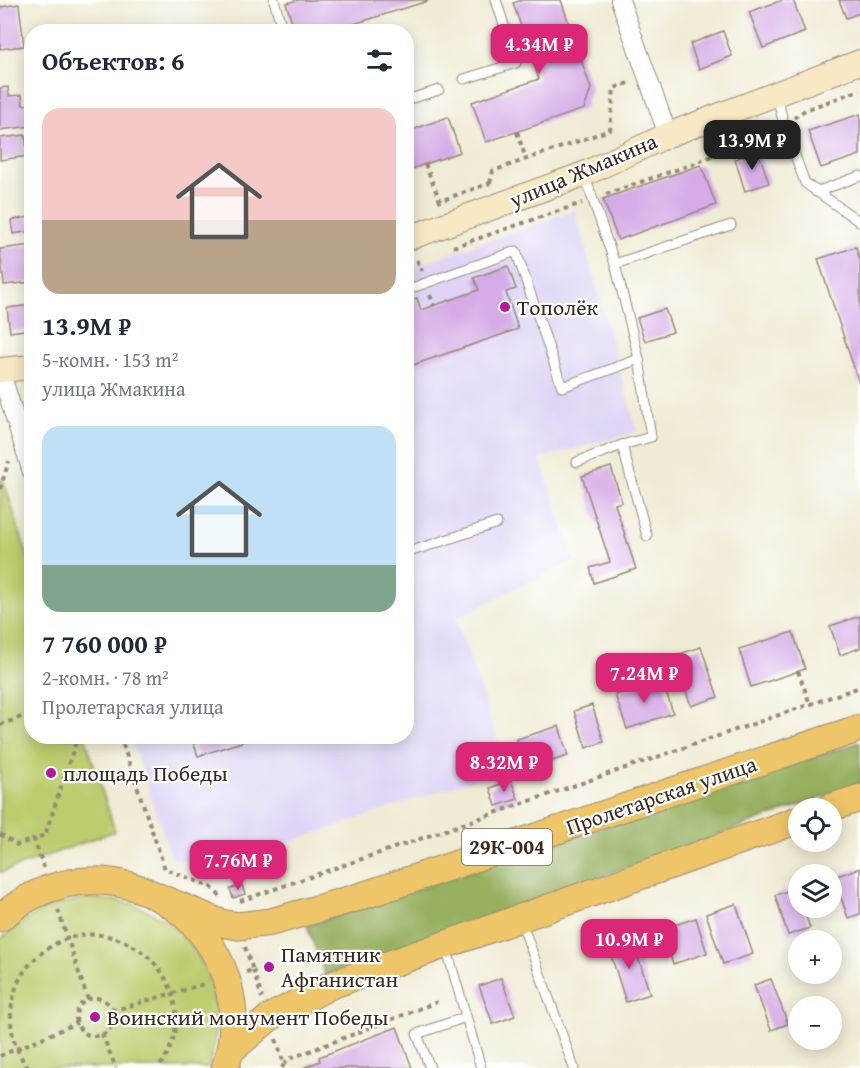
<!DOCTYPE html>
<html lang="ru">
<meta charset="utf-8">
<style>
:root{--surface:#fff;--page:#f6f6f7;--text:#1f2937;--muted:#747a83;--accent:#db2777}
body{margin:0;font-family:"Gentium Book Plus",serif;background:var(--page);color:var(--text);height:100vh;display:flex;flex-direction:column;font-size:22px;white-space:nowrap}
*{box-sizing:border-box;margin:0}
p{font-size:20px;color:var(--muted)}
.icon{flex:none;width:33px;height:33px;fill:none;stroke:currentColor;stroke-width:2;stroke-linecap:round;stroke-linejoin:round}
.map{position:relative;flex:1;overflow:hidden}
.details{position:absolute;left:24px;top:24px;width:390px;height:720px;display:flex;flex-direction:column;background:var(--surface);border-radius:24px;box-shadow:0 3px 15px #0003}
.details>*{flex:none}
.tools{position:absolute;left:788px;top:798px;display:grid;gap:12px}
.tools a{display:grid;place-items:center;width:54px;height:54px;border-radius:50%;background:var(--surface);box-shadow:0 3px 15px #0003;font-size:30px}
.price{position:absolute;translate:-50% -51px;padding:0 14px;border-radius:12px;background:var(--accent);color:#fff;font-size:20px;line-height:39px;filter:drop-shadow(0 2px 3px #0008)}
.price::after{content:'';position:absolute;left:50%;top:36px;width:18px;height:14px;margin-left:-9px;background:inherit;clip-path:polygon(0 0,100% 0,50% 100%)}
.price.on{background:#222;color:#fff}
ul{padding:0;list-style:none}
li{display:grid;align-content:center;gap:12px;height:318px;padding:0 18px}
li span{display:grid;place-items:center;height:186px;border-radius:18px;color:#555}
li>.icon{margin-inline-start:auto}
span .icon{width:108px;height:108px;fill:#fffc;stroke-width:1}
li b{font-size:26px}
h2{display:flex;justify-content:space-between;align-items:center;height:72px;padding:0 18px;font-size:26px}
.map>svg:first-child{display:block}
.built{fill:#dfd4f5}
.green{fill:#bdcc6e;stroke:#7c7b46;stroke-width:1.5}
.forest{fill:#96b061;stroke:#686d40;stroke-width:1.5}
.building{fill:#d5ace6}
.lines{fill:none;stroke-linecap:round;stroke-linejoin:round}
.lane-casing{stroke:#958a79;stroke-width:11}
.street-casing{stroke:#958a79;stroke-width:20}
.secondary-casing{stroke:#958a79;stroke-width:26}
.primary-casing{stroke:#958a79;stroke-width:29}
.path{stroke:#958a79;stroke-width:4;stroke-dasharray:4.5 4.5;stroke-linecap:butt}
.lane{stroke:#fff;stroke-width:9}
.street{stroke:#fff;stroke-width:18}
.secondary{stroke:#f8e8c3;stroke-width:24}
.primary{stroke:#eec569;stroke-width:27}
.poi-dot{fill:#b5179e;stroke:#fff;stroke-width:2}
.labels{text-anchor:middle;stroke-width:4.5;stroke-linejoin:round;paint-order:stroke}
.shield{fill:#fff;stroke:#766a62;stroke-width:1.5}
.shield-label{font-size:21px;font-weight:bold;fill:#3b2a1e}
.street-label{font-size:22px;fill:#3b2a1e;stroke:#fff}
.poi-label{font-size:22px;fill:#3b2a1e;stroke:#fff;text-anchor:start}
</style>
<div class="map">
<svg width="860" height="1068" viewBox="0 0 860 1068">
<rect width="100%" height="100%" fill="#fff"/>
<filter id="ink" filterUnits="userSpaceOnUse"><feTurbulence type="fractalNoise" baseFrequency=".0167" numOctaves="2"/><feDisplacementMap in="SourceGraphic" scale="12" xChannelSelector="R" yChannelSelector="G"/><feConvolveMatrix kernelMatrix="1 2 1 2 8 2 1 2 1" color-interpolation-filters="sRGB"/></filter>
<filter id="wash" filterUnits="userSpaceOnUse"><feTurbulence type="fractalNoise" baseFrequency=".008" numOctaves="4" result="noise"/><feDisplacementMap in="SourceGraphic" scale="24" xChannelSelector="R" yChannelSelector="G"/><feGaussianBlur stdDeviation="1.35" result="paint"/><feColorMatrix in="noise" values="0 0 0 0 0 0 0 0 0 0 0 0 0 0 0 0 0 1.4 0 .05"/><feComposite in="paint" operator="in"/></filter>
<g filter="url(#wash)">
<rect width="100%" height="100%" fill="#efebd4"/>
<path class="built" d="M575,210L637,432L540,458L574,560L456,618L507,768L205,871L172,858L130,737L406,736L407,269Z"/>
<g class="green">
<path d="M3,479L31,567L32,736L85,737L115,831L0,873V480Z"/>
<path d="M91,898C104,899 118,900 132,904C202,928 231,1000 208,1068H0V940C27,915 54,902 91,898Z"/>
</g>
<path class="forest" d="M860,742V784L325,975L307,926Z"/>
<g id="blocks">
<g class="building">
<path d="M298,0H428V1L328,32H295L286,3Z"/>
<path d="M522,0H561L591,89L584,109L486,142L472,102L539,79L513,3Z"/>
<path d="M783,0H793L805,32L763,48L749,12Z"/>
<path d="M839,0H860V13L846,18Z"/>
<path d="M19,4L24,46L0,49V7Z"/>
<path d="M723,31L732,56L699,69L690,44Z"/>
<path d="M8,87L9,96L22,95L23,105L32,104V126L0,130V88Z"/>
<path d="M860,114V155L821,168L808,131Z"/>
<path d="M448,117L460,152L406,171V132Z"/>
<path d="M25,135L28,156L0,160V138Z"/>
<path d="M758,151L769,183L745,191L735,159Z"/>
<path d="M701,165L716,205L618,240L603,199Z"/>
<path d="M29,217L32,231L13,234L11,220Z"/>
<path d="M32,245V282L4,285L0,249Z"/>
<path d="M856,247L860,261V386L818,259Z"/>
<path d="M508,266L516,289L506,292L518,329L413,365L406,345V302L417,298L421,310L479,290L474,278Z"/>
<path d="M32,305V329L10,332L7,308Z"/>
<path d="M665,309L673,332L645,341L637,318Z"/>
<path d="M611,467L622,502L615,504L636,569L594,583L590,568L610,562L582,476Z"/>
<path d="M860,616V648L840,655L830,626Z"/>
<path d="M793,632L805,669L751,687L739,649Z"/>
<path d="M701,647L718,697L691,706L674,656Z"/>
<path d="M662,679L673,713L627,729L615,695Z"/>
<path d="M592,705L604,742L586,748L574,711Z"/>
<path d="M559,726L568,756L526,769L517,739Z"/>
<path d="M191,736H257V737L198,756Z"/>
<path d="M511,780L518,799L496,806L490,788Z"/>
<path d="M860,868V914L848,918L834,877Z"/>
<path d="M242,885L245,894L233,898L230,889Z"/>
<path d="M797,888L798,908H803L810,928L788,935L775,895Z"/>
<path d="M736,904L753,954L723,964L706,914Z"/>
<path d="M696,918L707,953L673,964L662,929Z"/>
<path d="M632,938L650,994L626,1002L608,946Z"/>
<path d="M501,978L515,1016L493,1024L479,986Z"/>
<path d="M771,979L788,1024L771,1030L754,985Z"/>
<path d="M397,1027L412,1068H303L320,1061L319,1057Z"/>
</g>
</g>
</g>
<g filter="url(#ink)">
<use href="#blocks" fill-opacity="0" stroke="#958a79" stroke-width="1.5"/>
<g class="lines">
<g class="lane-casing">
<g id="lane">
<path d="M274,0L283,32"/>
<path d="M464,79L516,63L496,0"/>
<path d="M777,96L784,125L805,183L860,222"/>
<path d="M406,100L439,90"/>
<path d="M816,192L860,176"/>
<path d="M615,264L731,225"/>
<path d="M406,290L516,251L562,387L639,359"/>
<path d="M622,445L647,536"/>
<path d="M577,462L622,445L651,437L639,359L615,264L584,174"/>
<path d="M406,553L497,523"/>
<path d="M521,921L574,1068"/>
<path d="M446,947L481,1068"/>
<path d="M430,1068L417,1034L466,1017"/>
</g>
</g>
<g class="street-casing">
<g id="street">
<path d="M620,0L668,135"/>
<path d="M0,370L32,472"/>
</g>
</g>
<g class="secondary-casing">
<g id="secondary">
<path d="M406,239L584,174L668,135L860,62"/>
<path d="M0,370L32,367"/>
</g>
</g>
<g class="primary-casing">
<g id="primary">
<path d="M829,808L860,798"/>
<path d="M153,895L221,923L238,926L271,922L359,897L860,728"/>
<path d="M0,918C11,909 21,901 34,895C146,841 265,951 225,1068"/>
<path d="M231,1050L269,1018L331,985L798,820"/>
</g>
</g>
<g class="path">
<path d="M794,118L805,110L860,90"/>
<path d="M517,132L526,159"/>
<path d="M425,164L440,201L490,183"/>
<path d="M490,183L493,171L610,130L614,88L632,82"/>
<path d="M606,194L693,164L772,131"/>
<path d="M453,247L582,203"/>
<path d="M417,260L422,271"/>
<path d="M430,295L434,306"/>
<path d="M0,489L9,461"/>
<path d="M798,671L810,704"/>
<path d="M0,725L32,713"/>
<path d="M120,736L165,869L211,887L222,898"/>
<path d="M0,834L17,845L34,839"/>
<path d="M44,868L34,839L45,835L78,736"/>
<path d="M240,901L860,687"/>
<path d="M58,910L88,1000"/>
<path d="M245,947L253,970L246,972"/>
<path d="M253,970L262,998"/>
<circle cx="95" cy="1017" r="19"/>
<path d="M112,1011L204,984"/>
<path d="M102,1034L116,1068"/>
<path d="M276,1039L284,1064L282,1068"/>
<path d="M0,1056L77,1023"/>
<path d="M284,1064L289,1059L437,1002"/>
<path d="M28,1068C12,1046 7,1021 14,995C17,980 26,967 37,957C111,889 220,989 158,1068"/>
</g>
<use href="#lane" class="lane"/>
<use href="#street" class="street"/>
<use href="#secondary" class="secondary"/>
<use href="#primary" class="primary"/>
</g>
</g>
<g class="poi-dot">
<circle cx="505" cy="307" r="6"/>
<circle cx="51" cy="773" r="6"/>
<circle cx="269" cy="967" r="6"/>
<circle cx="95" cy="1017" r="6"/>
</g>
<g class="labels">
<rect class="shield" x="462" y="829" width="90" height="36" rx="4.5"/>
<g class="shield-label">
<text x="507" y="854">29К-004</text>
</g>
<g class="street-label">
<text transform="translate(583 170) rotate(-23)" y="8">улица Жмакина</text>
<text transform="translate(661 795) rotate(-19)" y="8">Пролетарская улица</text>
</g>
<g class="poi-label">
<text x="517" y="315">Тополёк</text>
<text x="63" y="781">площадь Победы</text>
<text x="281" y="962">Памятник<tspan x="281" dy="25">Афганистан</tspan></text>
<text x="107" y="1025">Воинский монумент Победы</text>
</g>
</g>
</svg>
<div class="tools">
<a><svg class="icon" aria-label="locate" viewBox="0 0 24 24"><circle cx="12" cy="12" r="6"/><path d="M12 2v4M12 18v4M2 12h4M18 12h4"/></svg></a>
<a><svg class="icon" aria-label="layers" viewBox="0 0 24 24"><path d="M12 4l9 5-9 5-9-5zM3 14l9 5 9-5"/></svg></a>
<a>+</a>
<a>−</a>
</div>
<b class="price" style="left:539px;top:75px">4.34M ₽</b>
<b class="price on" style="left:752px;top:171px">13.9M ₽</b>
<b class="price" style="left:644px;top:704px">7.24M ₽</b>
<b class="price" style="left:504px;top:793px">8.32M ₽</b>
<b class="price" style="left:238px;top:891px">7.76M ₽</b>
<b class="price" style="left:629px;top:970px">10.9M ₽</b>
<section class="details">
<h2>Объектов: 6<svg class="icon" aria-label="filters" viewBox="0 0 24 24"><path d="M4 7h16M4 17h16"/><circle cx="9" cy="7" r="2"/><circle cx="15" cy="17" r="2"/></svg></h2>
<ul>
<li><span style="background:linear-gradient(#f6c9c9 60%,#b9a48a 0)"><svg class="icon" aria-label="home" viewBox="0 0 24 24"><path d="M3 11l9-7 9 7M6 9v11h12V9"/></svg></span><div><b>13.9M ₽</b><p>5-комн. · 153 m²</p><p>улица Жмакина</p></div></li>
<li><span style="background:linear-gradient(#bfe0f5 75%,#7fa58c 0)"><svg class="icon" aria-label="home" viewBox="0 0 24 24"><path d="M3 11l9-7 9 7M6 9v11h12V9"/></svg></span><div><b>7 760 000 ₽</b><p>2-комн. · 78 m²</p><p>Пролетарская улица</p></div></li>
</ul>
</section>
</div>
